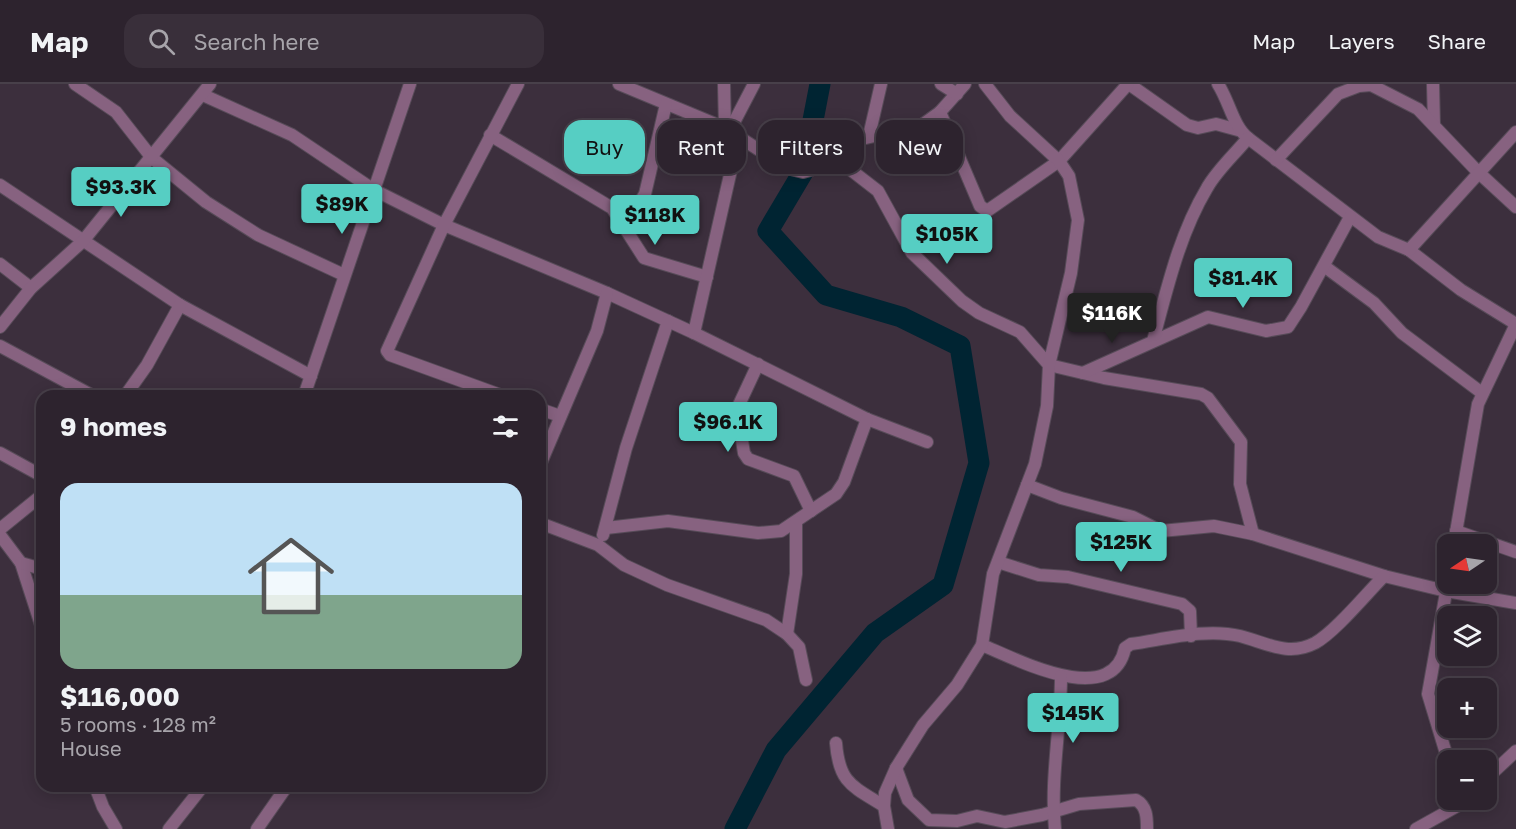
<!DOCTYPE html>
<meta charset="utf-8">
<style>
:root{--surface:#2d232e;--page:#392f3a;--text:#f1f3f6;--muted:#a7a4aa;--line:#48404a;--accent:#56cec3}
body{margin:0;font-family:"Golos Text",sans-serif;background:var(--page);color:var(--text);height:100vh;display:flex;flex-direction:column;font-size:22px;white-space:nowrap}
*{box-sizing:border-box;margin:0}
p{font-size:20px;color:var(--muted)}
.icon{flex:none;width:33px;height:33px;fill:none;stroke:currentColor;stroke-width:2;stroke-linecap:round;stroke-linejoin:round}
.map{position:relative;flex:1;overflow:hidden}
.side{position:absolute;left:36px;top:306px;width:510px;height:402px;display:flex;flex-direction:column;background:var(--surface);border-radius:18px;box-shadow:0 3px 15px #0003,0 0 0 2px var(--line)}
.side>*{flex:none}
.guide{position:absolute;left:564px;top:36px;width:570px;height:54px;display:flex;gap:12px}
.needle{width:39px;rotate:257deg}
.controls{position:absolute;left:1437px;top:450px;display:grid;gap:12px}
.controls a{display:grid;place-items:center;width:60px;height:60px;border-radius:12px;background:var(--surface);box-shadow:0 3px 15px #0003,0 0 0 2px var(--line);font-size:30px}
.price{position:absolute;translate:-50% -51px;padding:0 14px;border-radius:6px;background:var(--accent);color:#111;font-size:20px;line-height:39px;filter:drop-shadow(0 2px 3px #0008)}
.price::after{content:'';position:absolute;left:50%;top:36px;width:18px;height:14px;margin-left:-9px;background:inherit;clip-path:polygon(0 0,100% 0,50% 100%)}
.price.current{background:#222;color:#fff}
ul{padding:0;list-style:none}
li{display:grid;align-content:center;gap:12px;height:318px;padding:0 24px}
li span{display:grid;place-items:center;height:186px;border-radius:18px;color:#555}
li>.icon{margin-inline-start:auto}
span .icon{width:108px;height:108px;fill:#fffc;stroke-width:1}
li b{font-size:26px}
h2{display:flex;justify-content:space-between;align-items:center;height:72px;padding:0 24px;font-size:26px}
.tag{padding:0 21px;border-radius:18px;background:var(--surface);box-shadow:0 3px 15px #0003,0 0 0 2px var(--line);font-size:21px;line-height:54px}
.tag.current{background:var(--accent);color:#111}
header{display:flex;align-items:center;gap:36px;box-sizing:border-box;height:84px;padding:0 30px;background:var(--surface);border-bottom:2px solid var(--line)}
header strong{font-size:28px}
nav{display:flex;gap:33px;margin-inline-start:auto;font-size:21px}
.search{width:420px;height:54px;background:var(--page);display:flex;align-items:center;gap:15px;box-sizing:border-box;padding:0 21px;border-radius:18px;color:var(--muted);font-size:22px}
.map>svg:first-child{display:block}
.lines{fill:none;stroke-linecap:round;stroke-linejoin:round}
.river{stroke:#002432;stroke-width:21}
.street-casing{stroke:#574b58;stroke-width:14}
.street{stroke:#876280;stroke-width:12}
</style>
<header>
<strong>Map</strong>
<div class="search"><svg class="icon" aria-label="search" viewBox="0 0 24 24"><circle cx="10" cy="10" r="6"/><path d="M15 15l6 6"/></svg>Search here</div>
<nav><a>Map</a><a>Layers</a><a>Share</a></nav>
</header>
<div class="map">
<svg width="1516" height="745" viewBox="0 0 1516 745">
<rect width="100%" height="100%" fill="#3c2f3d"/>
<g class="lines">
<path class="river" d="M735,745L776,666L875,549L943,501L979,379L960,262L901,233L826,211L768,147L803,88L820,0"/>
<g class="street-casing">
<g id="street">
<path d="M75,0L116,28L152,74L206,118L258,151L344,191"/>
<path d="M619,0L725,44L787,84L803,88L817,84L853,57L922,41L940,28L965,0"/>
<path d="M724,0L725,44"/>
<path d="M941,0L957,10"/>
<path d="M1129,0L1187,41L1198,44L1216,40L1238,46"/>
<path d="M1218,0C1230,19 1233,42 1248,54L1378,153L1409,166L1461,206L1516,240"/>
<path d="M1433,0L1434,41"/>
<path d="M203,11L292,51L374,106L444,141L607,209L694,249L867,335L927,358"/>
<path d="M940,28L980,122L987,127L1059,77L1128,0"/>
<path d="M730,46L754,0"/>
<path d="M490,51L612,124L644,174L707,193"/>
<path d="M869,52L881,0"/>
<path d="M828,76L847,83L878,107L912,169L962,217L979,229L1020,248L1049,281L1104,294L1201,310L1208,314L1241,358L1240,400L1253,450"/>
<path d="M1276,76L1338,10L1359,2L1371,1L1418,25L1478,88L1516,123"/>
<path d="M0,101L180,221L311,292"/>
<path d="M612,124L631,127L637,123L645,110L666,20"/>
<path d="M1409,166L1516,48"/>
<path d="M0,180L31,204"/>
<path d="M1324,182L1374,219L1402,249L1482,309"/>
<path d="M0,243L31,204L83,157L210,0"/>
<path d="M694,249L739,51"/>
<path d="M1153,257C1167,205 1179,151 1207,104C1217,86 1235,70 1248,54"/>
<path d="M0,262L93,312"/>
<path d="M758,280L737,325L744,369L748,375L794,392L811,427"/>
<path d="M1083,289L1208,233L1266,247L1288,243L1301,223L1350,133"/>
<path d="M125,312L147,281L180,221"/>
<path d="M304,312L410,0"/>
<path d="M503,312L390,271L387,267L444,141L518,0"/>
<path d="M540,325L560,332"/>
<path d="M0,369L42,392"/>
<path d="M540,381L597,247L607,209"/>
<path d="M1027,401L1061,414L1133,433L1161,447L1214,442L1253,450L1384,492L1446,507L1516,519"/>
<path d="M540,439L598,461L624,481L667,501L766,536L787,550L799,563L806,596"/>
<path d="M606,444L668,437L758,449L781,447L836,410L844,398L867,335"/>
<path d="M0,445L42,411"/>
<path d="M1456,447L1516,468"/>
<path d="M0,451L21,479L42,544"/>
<path d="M603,451L626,364L668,237"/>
<path d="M1454,460L1478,320L1516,240"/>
<path d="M998,478L1039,491L1068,493L1182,520L1190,527L1191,552"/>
<path d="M21,479L42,485"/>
<path d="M1448,497L1428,610L1448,676"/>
<path d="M787,550L796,490V438"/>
<path d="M982,561C1016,575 1112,626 1125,564L1131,560C1166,555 1206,544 1240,552C1267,559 1288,573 1315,559C1335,548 1367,509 1384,492"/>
<path d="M836,659C839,699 852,702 884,722"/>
<path d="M896,684L908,716L929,736L957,737L977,732L1005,738L1042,731L1079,720L1136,716C1147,722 1147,734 1147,745"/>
<path d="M1486,695L1516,667"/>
<path d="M95,702L103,723L116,745"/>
<path d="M169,745L203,702"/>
<path d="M257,745L287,702"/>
<path d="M888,745L884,722L885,709L896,684L923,641L957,601L982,561L993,490L1035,380L1047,322L1049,281L1071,189L1078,136L1069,92L1059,77L1010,32L985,0"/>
<path d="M1055,745C1050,694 1061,644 1061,592"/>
<path d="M1416,745L1468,716"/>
</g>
</g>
<use href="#street" class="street"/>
</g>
</svg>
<div class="controls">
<a><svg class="needle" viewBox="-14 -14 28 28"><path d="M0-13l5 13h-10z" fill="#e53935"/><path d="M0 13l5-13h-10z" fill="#a7a4aa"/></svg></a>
<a><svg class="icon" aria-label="layers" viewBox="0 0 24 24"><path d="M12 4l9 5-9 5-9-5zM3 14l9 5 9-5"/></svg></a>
<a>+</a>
<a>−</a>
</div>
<b class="price" style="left:121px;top:134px">$93.3K</b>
<b class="price" style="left:342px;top:151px">$89K</b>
<b class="price" style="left:655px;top:162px">$118K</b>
<b class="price" style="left:947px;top:181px">$105K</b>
<b class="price" style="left:1243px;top:225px">$81.4K</b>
<b class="price current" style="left:1112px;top:260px">$116K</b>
<b class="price" style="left:728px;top:369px">$96.1K</b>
<b class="price" style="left:1121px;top:489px">$125K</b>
<b class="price" style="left:1073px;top:660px">$145K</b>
<div class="guide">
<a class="tag current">Buy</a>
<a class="tag">Rent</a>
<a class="tag">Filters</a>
<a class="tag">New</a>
</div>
<section class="side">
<h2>9 homes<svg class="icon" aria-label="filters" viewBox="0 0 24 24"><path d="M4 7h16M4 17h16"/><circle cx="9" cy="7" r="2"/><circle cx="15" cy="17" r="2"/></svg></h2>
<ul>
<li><span style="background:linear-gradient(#bfe0f5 60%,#7fa58c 0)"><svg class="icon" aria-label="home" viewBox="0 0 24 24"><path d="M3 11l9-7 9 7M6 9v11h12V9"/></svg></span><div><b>$116,000</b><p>5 rooms · 128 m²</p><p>House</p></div></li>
</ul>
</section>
</div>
